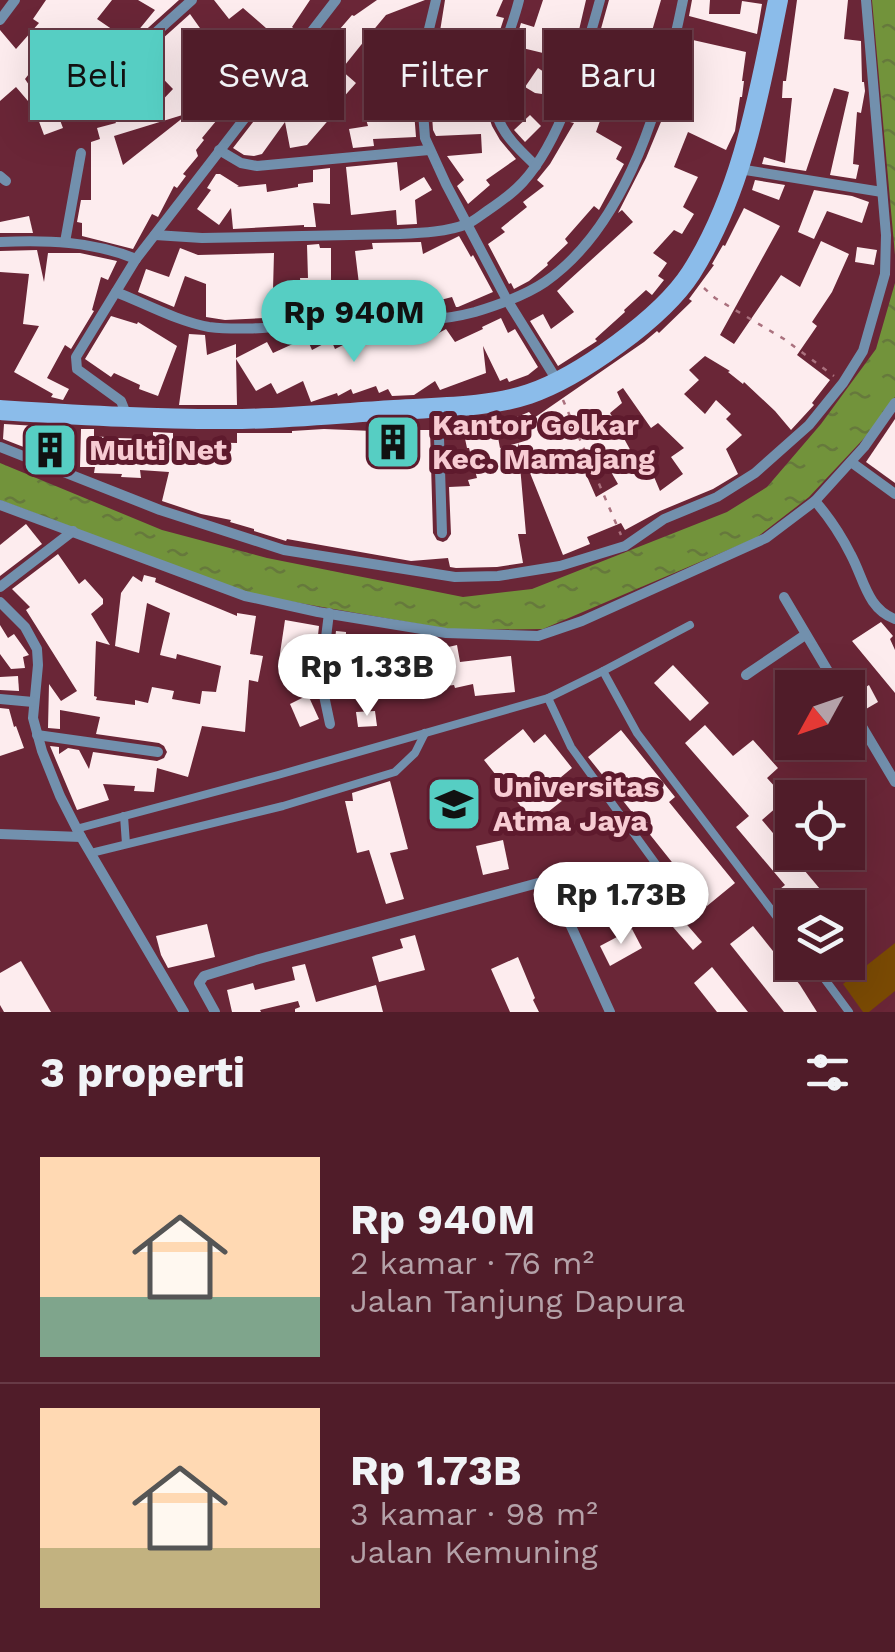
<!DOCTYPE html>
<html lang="id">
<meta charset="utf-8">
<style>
:root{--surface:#501c29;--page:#5a2935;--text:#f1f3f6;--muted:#b4a1a8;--line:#673a46;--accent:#56cec3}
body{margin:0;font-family:"Work Sans",sans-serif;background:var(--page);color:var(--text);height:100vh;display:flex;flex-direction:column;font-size:38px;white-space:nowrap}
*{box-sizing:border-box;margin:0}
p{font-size:32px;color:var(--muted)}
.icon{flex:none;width:55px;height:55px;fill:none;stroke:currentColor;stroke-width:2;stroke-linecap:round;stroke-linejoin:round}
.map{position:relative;height:1012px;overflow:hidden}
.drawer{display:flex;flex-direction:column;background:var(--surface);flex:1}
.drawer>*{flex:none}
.guide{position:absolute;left:30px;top:30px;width:835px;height:90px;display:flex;gap:20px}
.needle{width:65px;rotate:230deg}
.tools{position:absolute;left:775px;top:670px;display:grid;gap:20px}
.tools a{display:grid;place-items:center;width:90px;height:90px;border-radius:0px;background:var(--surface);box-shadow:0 10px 40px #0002,0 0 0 2px var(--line);font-size:50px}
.price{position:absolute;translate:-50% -85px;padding:0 22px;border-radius:35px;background:#fff;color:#222;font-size:32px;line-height:65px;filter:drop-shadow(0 2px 5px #0008)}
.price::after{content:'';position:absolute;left:50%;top:60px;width:30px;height:22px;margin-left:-15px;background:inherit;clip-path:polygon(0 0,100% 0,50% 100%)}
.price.selected{background:var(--accent);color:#111}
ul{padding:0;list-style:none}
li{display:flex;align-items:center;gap:30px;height:250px;padding:0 40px}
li+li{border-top:2px solid var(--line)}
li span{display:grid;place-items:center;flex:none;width:280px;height:200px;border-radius:0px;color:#555}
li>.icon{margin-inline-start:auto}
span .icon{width:120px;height:120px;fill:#fffc;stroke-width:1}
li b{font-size:42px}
h2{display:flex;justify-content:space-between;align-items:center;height:120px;padding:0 40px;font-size:42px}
.pill{padding:0 35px;border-radius:0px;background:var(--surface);box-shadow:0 10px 40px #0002,0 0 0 2px var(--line);font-size:35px;line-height:90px}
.pill.selected{background:var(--accent);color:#111}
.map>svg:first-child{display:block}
.green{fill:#7a4a04}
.water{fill:url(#water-ripples)}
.building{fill:#fdecee;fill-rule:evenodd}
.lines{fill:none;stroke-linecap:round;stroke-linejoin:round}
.path{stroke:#aa717e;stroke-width:2.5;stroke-dasharray:5 8;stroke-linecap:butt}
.lane{stroke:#7290ad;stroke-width:8}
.street{stroke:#7290ad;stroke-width:10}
.secondary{stroke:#8bbcea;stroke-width:20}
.labels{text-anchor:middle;stroke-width:10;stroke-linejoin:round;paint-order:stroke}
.poi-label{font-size:30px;font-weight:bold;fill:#f7ccd3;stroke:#5e1a2d;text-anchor:start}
</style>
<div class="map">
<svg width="895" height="1012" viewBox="0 0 895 1012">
<defs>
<pattern id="water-ripples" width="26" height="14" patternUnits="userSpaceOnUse" patternTransform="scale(2.5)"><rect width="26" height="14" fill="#72933b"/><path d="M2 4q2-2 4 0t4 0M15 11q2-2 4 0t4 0" fill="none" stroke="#66793c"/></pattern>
</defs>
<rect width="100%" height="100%" fill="#6a2637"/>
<path class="green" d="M895,943V991L869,1012H863L843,984Z"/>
<g class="water">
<path d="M872,0H895V255Z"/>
<path d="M895,283V397L869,433L809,497L756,538L543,629L453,630L249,594L0,500V463L162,530L267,558L463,597L532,589L727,512L767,487L821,424L876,349Z"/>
</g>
<g class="building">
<path d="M46,0H112L97,19L116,32L125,50V56L130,61L153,110L173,89L142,57L190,14L212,45L184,69L208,93L225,71L207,51L230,28L251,49L266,28L243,8L229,19L214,0H310L292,27L298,32L276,60L270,56L248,78L256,86L233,114L226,109L202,138L204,140L196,150L198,156L183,174L186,176L177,188L174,186L158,217L152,214L133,249L82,236V223L77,222L81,200H91V142L100,139L97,128L116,123L108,108L93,65L77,78L50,47L25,79L39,100L70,84L79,105L58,115L63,128L44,135L34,108L16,87L0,101V30L16,49L39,23L33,19ZM189,113L123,165L114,136Z"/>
<path d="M138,0H179L129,45L128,43L155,10Z"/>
<path d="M377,0H425L386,15L361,45L341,70L356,83L341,100L344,102L307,145L290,148L285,122L262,154L254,156L244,155L233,148L270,100L274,104L304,68L307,70L324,50L320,46L329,34L333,37L352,15L354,16Z"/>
<path d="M445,0H503L496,16L504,18L483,82L486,92L487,111L492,126L500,140L516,159L486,180L490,185L468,204L457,186L464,180L447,156L482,153L481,134L436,136L433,130L430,86L432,55L433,50H437Z"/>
<path d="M543,0H586L572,60L514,46L521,23L534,27Z"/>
<path d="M609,0H661L652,31L659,32L645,80L639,78L634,100L612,95H585L586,78H594L597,43Z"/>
<path d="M692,0H710L709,14H740L742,1L762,4L757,34L689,16Z"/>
<path d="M797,0H848L844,39L861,41L862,82H864L865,91L861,113L857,112L853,164L859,165L856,179L830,175L849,92L834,88L806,171L762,164L764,157L785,163L792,98H782L783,81H786Z"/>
<path d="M684,38L746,52L742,81H744L742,97H740L735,131L726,150L688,132L674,167L698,177L683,207L694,214L682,234L674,230L653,253L667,263L658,276L664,280L652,295L646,290L624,310L625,312L595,339L597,341L558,366L530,321L543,314L551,329L574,312L557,291L633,222L622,210L618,213L646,158L663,117L671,121L676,84H673L674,78Z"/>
<path d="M383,47L415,50L412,86L416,137L373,139L374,146L353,148L349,129L368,126L365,116L385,110L379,89Z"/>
<path d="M538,68L553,78L542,94L535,93L525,87Z"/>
<path d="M575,108L601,118L596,132L622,147L616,159L624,164L599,210L594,206L565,239L568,243L547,263L548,265L529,281L514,289L511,283L509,284L488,244L505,232L501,228L527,207L523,202L544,186L537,180L550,164L574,123L570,122Z"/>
<path d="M530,115L541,126L525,142L514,130Z"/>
<path d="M397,162L400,191L424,177L432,190L415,200L417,224L397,225L396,210L351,215L346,167Z"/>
<path d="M330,168V204L313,203L316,227H304V225L233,229L231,208L219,225L197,209L211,190L207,188L216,174H220L239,186L237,187L266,184L267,192L298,187V184L313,182V170Z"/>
<path d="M755,180L785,185L779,200L752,190Z"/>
<path d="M814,190L852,196L869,202L862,223L827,211L814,239L798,232Z"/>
<path d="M744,208L780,226L720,335L734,344L781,275L800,287L821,241L849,254L832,292L812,322L817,326L797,355L830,380L812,403L814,405L791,430L775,411L744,382L743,384L728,372L730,371L705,356L689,370L699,380L684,394L705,414L716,400L731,414L726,419L742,435L726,449L738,474L713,489L660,511L625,530L621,523L587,537L590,544L563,555L518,443L528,440L517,417L529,412L534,418L644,342L657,331L659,333L692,301L689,299L714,265L712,264L723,245L725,246ZM623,388L651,428L658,423L684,448L671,457L683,474L660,491L652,472L644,475L610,413L622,403L617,392ZM606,463L618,484L596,497L585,472Z"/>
<path d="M29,216L33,233H0V222Z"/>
<path d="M459,236L471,257L473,255L493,292L458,307H456L452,297L429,303L428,299L349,313L322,312L308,316L225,320L206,317V284L185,276L174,307L138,292L146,269L169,277L180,248L198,255L274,253L273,290L301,291L300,278H308L307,245L319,244L320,248H331V289L359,284L355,251L373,249L372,243L421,242L423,254Z"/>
<path d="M857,247L877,250L874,265L855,262Z"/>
<path d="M37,250L44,282L48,253H80L117,261L108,280L101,277L92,310L94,311L71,349L65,345L47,378L69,389L63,400L51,397L53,394L14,372L39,326L23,324L29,274L0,272V251Z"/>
<path d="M111,316L137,324L138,322L177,346L158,396L139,389L140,385L114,373L111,377L85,359Z"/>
<path d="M501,318L508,333L515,329L538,367L528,375L509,382L507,378L500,381L483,346L486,373L440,390L435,381L414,395L392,396L388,389L379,393L376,386L353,394L351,389L338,396L337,393L311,402L303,381L277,394L271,383L256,391L236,359L237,405H179L189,334L205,335L207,355L236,344V358L267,342L273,353L295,343L292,336L295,335L305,334L312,350L331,340L335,349L365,334L370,344L381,338L383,342L394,338L397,345L416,337L419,344L446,329L455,342L483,329L482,327Z"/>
<path d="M494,416L500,448L518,443L526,534H518L523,563L497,567L456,568L450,567L448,558L411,561L287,539L286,541L254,531V529L230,522L231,520L201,514L162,501L169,472L140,470L141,478L121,477L122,474L94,473L95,467H80L81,429H94V436L116,438L153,439V432L173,433V438L196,442L237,443V433H292V431L324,429L373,431V425L415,423V430H430L433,533L437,540L443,542L447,540L451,534L449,487L470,486L468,480L477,478L469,448H467L461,420Z"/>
<path d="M895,419V483L866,462Z"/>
<path d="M4,424L36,426L35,431L63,437L57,460L3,439Z"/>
<path d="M26,524L42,544L0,576V545Z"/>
<path d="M58,554L79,584L85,579L103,599V604L91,614L110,645L96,641L94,696L97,697L96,700L135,705V700L148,703L152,687L174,691L172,699L200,704L202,691L216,692L221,666L177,654L176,659L160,655L170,613L147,603L139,653L115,646L121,593L133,576L142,582L144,575L156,578L155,582L237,616V613L256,616L250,654L263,656L258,682L249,680L245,732L202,726L188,777L157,768L154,792L134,791L135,786L103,784L109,800L77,810L50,746L59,747V754L68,748L79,750L89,769L93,752L157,761L164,758L167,752L164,746L159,743L96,734L100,717L60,710V729L48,728L49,684L61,701L77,691L26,610L30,607L12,589Z"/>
<path d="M285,620L319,626L314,673L278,667Z"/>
<path d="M881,622L893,636L890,639L895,650V693L852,641Z"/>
<path d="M0,625L8,638L14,634L29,655L23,657L25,668L11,669L0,654Z"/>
<path d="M336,631L346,632L345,678L331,676Z"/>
<path d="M396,634L411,636V646L443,642L444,648L457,645L460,662L511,656L515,692L475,696L473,684L455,688L454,685L422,689L421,685L373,687L370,635Z"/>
<path d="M673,665L709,703L690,721L654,683Z"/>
<path d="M18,676L19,691L0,690V677Z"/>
<path d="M869,685L878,702L866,709L855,694Z"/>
<path d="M308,695L319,719L300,727L290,704Z"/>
<path d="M0,708L9,709L14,727L16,726L24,748L0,756Z"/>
<path d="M375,711L377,726L358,727L356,712Z"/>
<path d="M705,725L733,756L753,740L778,768L767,778L786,799L762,820L836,908H796L780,889L785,885L736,827L749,816L685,743Z"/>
<path d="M523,729L534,743L545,734L572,768L560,778L572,793L534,823L484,760Z"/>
<path d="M621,730L675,797L669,802L735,883L707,906L588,757Z"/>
<path d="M390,781L408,849L390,853L404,899L386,904L369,850L357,853L345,801H353L352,793Z"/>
<path d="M841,781L851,798H831L827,789Z"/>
<path d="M503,840L509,869L483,875L476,846Z"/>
<path d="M682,919L702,942L693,950L673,927Z"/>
<path d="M207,924L215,957L168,968L161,955L156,936Z"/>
<path d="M753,926L800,985L817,1012H784L730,944Z"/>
<path d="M848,926L866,946L848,963Z"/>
<path d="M632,929L642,948L610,966L600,946Z"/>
<path d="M415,935L425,970L379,982L372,957L403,948L400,939Z"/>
<path d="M518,957L535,998L533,1000L539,1012H510L491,969Z"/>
<path d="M21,961L51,1012H4L0,1005V973Z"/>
<path d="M305,964L316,1002L376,985L383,1012H295V1009L300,1007L298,1001L260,1010L261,1012H232L227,990L253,983L255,990L295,980L292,967Z"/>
<path d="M712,967L748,1012H717L694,983Z"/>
</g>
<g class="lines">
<g class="path">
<path d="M704,288L715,298L784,339L834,376"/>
<path d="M563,400L621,535"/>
</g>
<g class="lane">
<path d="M603,671L690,625"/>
<path d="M548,698L571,747L672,886"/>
<path d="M124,816L126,844"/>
<path d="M76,829L278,775L548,698L603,671L637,733L792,937"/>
<path d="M91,853L283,806L395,772L415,753L425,733"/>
<path d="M812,962L849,1012"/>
</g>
<g class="street">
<path d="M436,0L423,54L421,86L425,138L446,184L507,300L558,382"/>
<path d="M519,0C511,34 483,90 500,123C508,140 523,153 536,166"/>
<path d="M0,20L15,0"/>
<path d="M133,53L192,0"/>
<path d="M219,150L241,163L257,166L429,150"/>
<path d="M739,169L882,192"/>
<path d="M0,176L6,181"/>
<path d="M155,235L202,238L399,234C422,233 447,232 467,224C474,221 481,215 487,211C499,203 512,194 523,182C563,138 584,57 600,0"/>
<path d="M0,242C47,240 92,241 136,259"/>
<path d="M65,242L81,153"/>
<path d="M116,292C144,303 179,322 209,327C249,332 304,324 346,323C388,322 435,323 475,312C498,305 526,295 545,282C629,224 664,94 683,0"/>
<path d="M438,406L442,533"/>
<path d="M127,416L121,401L77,369L76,357L136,259L336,0"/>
<path d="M0,447L160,510L284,550L455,577L498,576L560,566L625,546L664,519L717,497L755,473L809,425L843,383L863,351L885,274L886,235L866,0"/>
<path d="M851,462L895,494"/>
<path d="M815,501C829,517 841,535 851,555C864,579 867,609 895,619"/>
<path d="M0,505L245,596L318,612L446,633L538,636L582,621L766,538L815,501L864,447L895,403"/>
<path d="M0,587L73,531"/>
<path d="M784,597L838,688"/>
<path d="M0,602L25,627L37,649L38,665L33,718L42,751L60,796L81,837L184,1012"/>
<path d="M329,613L323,662L322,686L330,724"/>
<path d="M746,675L805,635"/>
<path d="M0,699L33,702"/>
<path d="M848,703L895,782"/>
<path d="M37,735L158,752"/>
<path d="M0,834L81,837"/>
<path d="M215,1012L199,983L204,976L259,959L538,883L552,885L556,893L610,1012"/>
</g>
<path class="secondary" d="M0,410C81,415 161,420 242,419C293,418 343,413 394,410C437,407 487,408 529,394C579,377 662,318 691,273C743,191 759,93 778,0"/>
</g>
<defs>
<g id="building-square" transform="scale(2.875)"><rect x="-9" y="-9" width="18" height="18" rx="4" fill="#56cec3" stroke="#5e1a2d"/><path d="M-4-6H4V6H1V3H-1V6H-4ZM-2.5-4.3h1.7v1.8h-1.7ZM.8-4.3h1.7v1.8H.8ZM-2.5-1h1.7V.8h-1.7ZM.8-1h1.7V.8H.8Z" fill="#111"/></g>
<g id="university-square" transform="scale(2.875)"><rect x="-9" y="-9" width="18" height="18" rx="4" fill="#56cec3" stroke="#5e1a2d"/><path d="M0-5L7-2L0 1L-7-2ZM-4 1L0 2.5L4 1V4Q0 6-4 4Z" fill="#111"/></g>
</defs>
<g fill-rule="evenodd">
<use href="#building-square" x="393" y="442"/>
<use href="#building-square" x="50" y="450"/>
<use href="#university-square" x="454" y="804"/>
</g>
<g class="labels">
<g class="poi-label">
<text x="432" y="435">Kantor Golkar<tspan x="432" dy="34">Kec. Mamajang</tspan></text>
<text x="89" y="460">Multi Net</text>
<text x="493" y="797">Universitas<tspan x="493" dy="34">Atma Jaya</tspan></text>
</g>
</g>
</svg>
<div class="tools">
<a><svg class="needle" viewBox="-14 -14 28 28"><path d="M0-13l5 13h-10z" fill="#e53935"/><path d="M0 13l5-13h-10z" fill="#b4a1a8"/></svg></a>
<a><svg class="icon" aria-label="locate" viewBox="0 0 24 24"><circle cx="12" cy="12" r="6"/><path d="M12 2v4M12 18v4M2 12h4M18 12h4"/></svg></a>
<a><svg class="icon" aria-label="layers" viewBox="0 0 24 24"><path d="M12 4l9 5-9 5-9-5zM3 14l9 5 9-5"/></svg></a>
</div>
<b class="price selected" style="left:354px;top:365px">Rp 940M</b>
<b class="price" style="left:367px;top:719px">Rp 1.33B</b>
<b class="price" style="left:621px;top:947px">Rp 1.73B</b>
<div class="guide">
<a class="pill selected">Beli</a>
<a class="pill">Sewa</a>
<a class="pill">Filter</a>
<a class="pill">Baru</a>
</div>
</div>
<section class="drawer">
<h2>3 properti<svg class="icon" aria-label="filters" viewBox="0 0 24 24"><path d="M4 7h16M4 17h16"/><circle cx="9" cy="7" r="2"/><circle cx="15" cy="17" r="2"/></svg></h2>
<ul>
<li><span style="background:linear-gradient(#ffd9b3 70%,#7fa58c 0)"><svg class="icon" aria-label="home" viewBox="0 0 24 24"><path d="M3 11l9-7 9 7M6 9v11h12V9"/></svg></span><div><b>Rp 940M</b><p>2 kamar · 76 m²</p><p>Jalan Tanjung Dapura</p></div></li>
<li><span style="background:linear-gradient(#ffd9b3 70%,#c2b280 0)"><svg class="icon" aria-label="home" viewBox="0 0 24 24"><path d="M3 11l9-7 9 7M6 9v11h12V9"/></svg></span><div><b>Rp 1.73B</b><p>3 kamar · 98 m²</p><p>Jalan Kemuning</p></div></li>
</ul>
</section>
